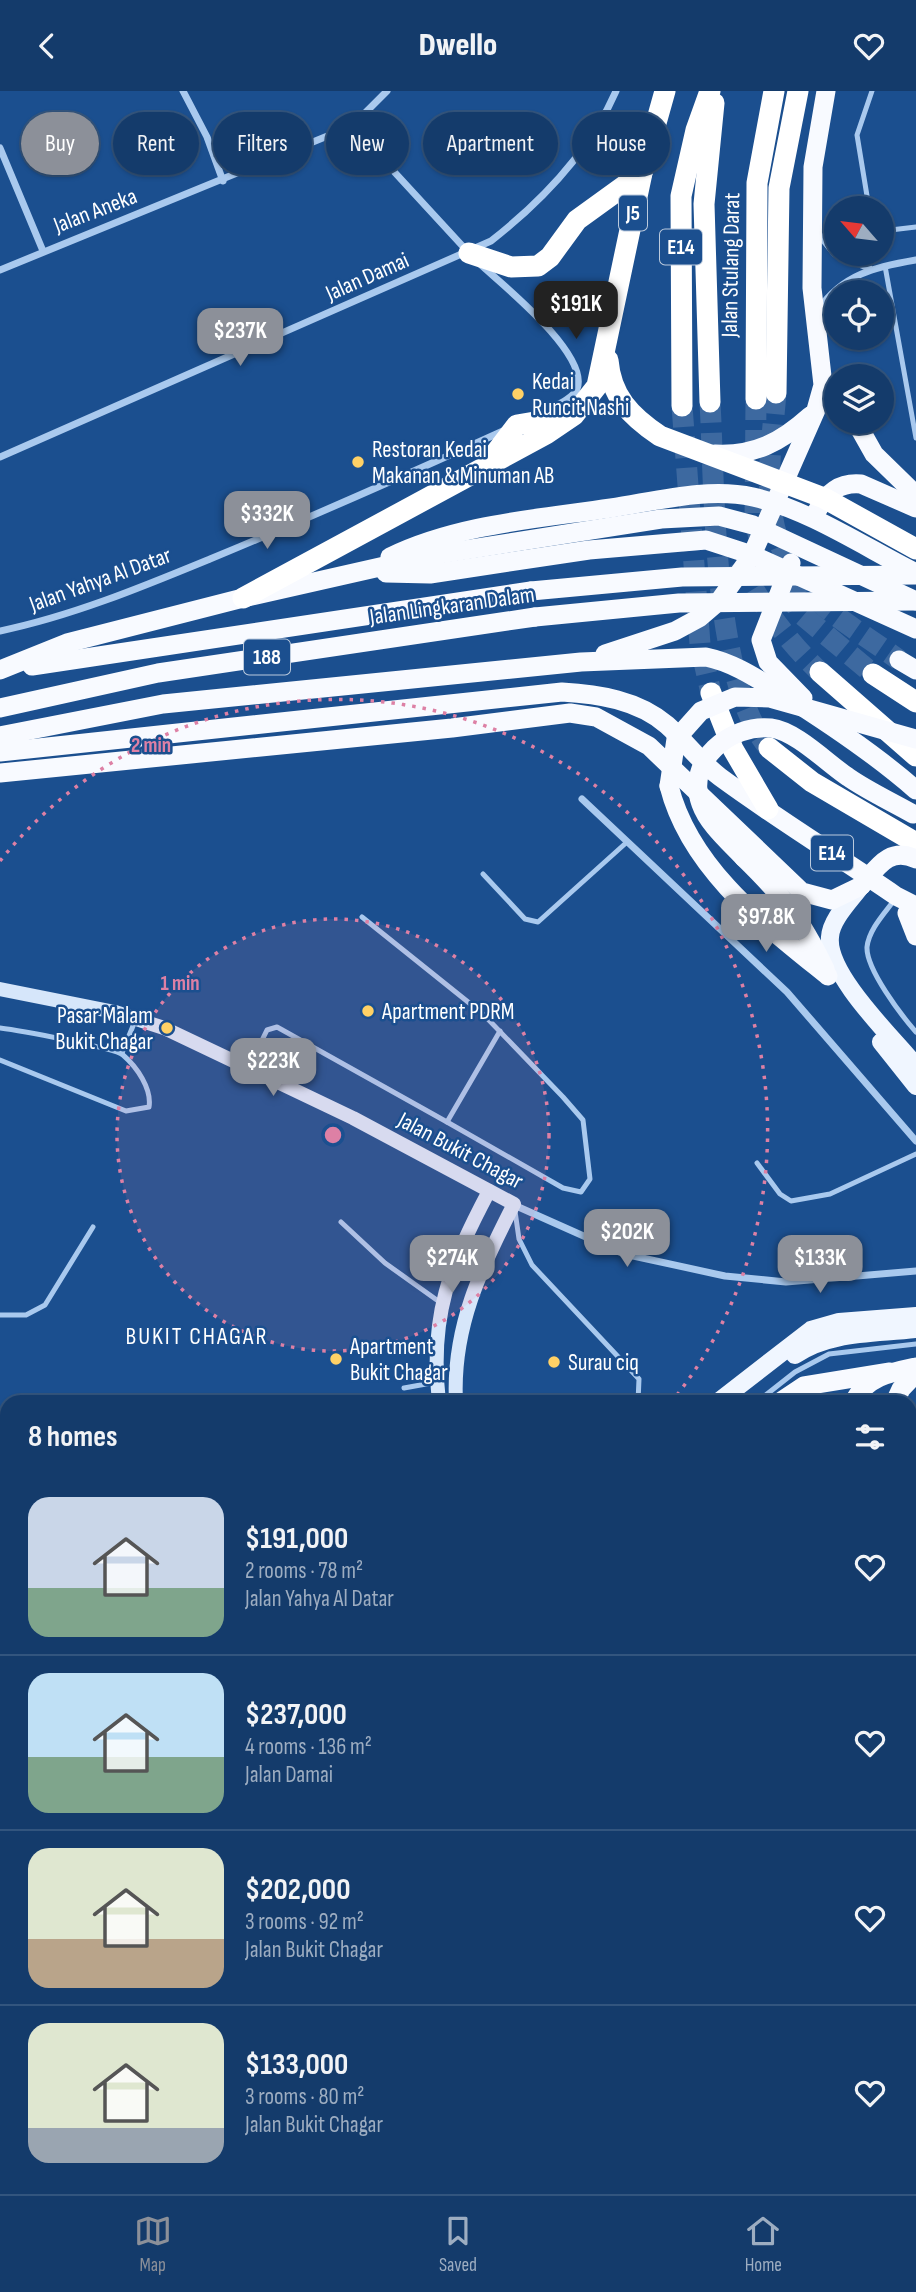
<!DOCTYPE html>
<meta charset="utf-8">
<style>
:root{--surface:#143b6b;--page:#1d4271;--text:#f1f3f6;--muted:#9dadc1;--line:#33557e;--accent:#8c9099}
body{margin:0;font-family:"Sofia Sans Condensed",sans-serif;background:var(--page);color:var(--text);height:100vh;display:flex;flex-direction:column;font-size:26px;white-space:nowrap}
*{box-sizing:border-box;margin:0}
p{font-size:23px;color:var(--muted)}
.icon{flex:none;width:38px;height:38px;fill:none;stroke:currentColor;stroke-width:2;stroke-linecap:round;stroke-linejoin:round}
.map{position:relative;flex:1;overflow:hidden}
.panel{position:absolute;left:0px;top:1304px;width:917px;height:800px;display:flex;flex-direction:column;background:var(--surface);border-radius:21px 21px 0 0;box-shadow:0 2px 5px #0004,0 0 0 2px var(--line)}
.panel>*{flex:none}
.banner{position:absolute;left:21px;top:21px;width:875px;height:63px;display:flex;gap:14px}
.needle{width:46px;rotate:298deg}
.controls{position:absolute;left:824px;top:105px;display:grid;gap:14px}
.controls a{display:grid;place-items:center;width:70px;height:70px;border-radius:50%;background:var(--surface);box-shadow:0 2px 5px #0004,0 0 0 2px var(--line);font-size:35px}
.price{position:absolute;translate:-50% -60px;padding:0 16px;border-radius:14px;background:var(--accent);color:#fff;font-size:23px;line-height:46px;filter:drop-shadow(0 2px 4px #0008)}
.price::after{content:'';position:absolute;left:50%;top:42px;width:21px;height:16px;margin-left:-10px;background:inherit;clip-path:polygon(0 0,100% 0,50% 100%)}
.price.on{background:#222;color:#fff}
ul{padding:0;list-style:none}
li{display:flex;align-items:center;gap:21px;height:175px;padding:0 28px}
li+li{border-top:2px solid var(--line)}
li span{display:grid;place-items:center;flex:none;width:196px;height:140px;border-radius:21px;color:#555}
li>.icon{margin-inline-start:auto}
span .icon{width:84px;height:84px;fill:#fffc;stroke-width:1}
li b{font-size:30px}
h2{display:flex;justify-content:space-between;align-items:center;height:84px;padding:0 28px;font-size:30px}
.pill{padding:0 24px;border-radius:32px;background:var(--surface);box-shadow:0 2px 5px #0004,0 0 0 2px var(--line);font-size:24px;line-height:63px}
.pill.on{background:var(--accent);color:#fff}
header{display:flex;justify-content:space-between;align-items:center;height:91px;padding:0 28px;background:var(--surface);font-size:32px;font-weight:800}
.tab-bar{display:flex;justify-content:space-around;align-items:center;height:98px;border-top:2px solid var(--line);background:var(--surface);font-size:19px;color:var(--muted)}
.tab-bar a{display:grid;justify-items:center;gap:4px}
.tab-bar .on{color:var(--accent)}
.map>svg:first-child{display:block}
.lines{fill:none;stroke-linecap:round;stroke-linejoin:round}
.trunk-tunnel{stroke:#3d69a0;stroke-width:19;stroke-dasharray:19 10;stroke-linecap:butt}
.motorway-tunnel{stroke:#3d69a0;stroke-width:21;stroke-dasharray:21 10;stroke-linecap:butt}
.service{stroke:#a9c9ee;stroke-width:5}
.minor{stroke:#a9c9ee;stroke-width:7}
.secondary{stroke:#d6e6fa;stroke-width:14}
.primary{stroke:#f0f6ff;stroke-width:18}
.trunk{stroke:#f8faff;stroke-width:19}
.motorway{stroke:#fff;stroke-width:21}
.trunk-bridge{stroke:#f8faff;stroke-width:19}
.ring{fill:none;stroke:#dd80a5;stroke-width:3.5;stroke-dasharray:3.5 7}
.poi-dot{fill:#ffd166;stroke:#1b4f8f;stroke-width:2.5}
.labels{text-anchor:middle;stroke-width:5;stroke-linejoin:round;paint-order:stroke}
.shield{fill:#1b4f8f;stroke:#bbcadd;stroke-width:2}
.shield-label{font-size:21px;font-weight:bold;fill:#fff}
.street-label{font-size:23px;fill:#fff;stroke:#1b4f8f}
.poi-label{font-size:23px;fill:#fff;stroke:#1b4f8f;text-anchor:start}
.neighbourhood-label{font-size:24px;letter-spacing:2px;fill:#fff;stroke:#1b4f8f}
.centre{fill:#dd80a5;stroke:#1b4f8f;stroke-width:3.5}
.ring-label{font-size:21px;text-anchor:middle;font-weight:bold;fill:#dd80a5;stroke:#1b4f8f;stroke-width:5;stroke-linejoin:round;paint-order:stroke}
</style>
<header><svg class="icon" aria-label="back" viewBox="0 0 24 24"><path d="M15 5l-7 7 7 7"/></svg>Dwello<svg class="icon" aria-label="heart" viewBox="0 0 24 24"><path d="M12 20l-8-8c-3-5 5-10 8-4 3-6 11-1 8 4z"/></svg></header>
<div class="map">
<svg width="916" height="2103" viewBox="0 0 916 2103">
<rect width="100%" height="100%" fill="#1b4f8f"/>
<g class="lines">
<path class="trunk-tunnel" d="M910,1624L916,1489"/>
<g class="motorway-tunnel">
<path d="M776,302C770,376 755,439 809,501C827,522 875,551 899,569"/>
<path d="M756,308L755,428L760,452"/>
<path d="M710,311C715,400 712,590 769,657"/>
<path d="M682,315L700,553L711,602"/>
<path d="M738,471C761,513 785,548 820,581"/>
<path d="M786,499L801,523L873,583"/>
</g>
<g class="service">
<path d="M869,117L857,44L872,0"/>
<path d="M882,140L916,136"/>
<path d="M885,175L916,347"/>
<path d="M483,783L525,828L538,831L627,751"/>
<path d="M895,808C885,822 869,838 867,856C866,878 901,924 916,941"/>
<path d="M362,826L483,923L563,1006L583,1029L590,1088L581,1101L563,1097L447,1031"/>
<path d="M0,937C17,939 115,957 123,964C137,976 152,998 149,1016L126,1020L0,969"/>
<path d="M122,962L135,930"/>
<path d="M249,976L267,939L277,936L447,1031L500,940"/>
<path d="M757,1072L780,1103L791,1110L830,1103L916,1063"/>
<path d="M515,1120L519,1148L532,1174L639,1288L638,1311"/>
<path d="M341,1131L385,1172L441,1212"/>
<path d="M0,1224H26L45,1214L93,1136"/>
<path d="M404,1297L437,1291"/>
<path d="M757,1311L795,1281L829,1263L916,1253"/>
<path d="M0,1321L7,1325"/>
<path d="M0,1366L7,1353"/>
</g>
<g class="minor">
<path d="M183,0L207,46L223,90"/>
<path d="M352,35L468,161"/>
<path d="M0,57L43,160"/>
<path d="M817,141L835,163L869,177"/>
<path d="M481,174C504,195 590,264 577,298C572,309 552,316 542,322"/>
<path d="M0,179L352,35L387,0"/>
<path d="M818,219C843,183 875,176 916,169"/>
<path d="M0,366L491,150C542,110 590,60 616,0"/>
<path d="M0,540C72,525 142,496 210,468C309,427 406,384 503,340"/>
<path d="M582,708L787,901L916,1050"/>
<path d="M514,1114L624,1163L725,1185L786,1191L916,1180"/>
<path d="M0,1747L7,1737"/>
<path d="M0,1956L7,1962"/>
<path d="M48,2103L53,2096"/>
</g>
<g class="secondary">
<path d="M0,898L115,921L164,937L353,1027L514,1113C481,1177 452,1237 456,1311"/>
<path d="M439,1311C429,1225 450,1174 489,1100"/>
<path d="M738,2096L740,2103"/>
<path d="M719,2103V2096"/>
</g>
<g class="primary">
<path d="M861,795C851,809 831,828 830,846C826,883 893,947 916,975"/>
<path d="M881,951L916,995"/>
<path d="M795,1264C829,1240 876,1243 916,1238"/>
<path d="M718,1311L811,1239L839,1231L916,1225"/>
</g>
<g class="trunk">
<path d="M856,331L874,363L916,404"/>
<path d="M715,363C755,365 781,351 810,325"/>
<path d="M817,420C827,402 839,391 861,393L916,417"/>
<path d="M390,466C458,433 537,428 611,417C657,410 708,396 753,406C808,418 866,457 916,482"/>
<path d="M791,472L761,549L768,571L803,607"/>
<path d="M386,482L430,483L589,459L706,449L752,464L916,538"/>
<path d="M605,563L675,540L699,527L720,509L752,464L816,319L823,294L812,197L813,76L826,0"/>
<path d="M899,569L916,579"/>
<path d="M32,575L531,500"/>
<path d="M0,579L67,552L243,507L433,464L661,428L719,425L753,434L916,510"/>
<path d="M0,617L158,582L535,526"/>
<path d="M0,645L163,613L581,571L706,566C735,572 759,589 784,604C830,633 875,663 916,699"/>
<path d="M0,661L562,601C598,603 638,609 667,634C685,650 700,671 720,686C777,728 838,765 896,805L916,815"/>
<path d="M0,682L452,637L570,622L596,626L649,655L802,801L832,809L861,795"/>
<path d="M669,695C690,778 765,834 828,885"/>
<path d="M744,767C784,806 800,827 825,878"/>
<path d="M907,822L916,845"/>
<path d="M780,1311L804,1295L890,1281"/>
<path d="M854,1311C865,1286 892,1281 916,1276"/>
<path d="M895,1311L901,1298L916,1282"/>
<path d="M778,2096L786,2103"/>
<path d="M796,2096L805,2103"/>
<path d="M819,2096L828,2103"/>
<path d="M858,2096L867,2103"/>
<path d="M893,2096L902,2103"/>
</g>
<g class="motorway">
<path d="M469,162L511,176L538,175L550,166L577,129L642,82"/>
<path d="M608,269C611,305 630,325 660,345L824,407L916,458"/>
<path d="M776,302L779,97L798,0"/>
<path d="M756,308L757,92L774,0"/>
<path d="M710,311L704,113L714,12"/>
<path d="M682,315L681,105L696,39L710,0"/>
<path d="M491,368L517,334L564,326"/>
<path d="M243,507L546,343L574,324L597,295L642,82L665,0"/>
<path d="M820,581L916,665"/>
<path d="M873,583L916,611"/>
<path d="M711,602L733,658L768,718"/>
<path d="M769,657L812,691L916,752"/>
</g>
<g class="trunk-bridge">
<path d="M531,500L682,486L916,484"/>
<path d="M535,526L679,512L916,510"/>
<path d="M669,695L676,648L701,620L735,606L770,607L916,648"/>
<path d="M744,767C729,751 708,733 701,713C685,670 730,633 771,637C796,640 827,672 848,686C868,700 892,711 913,723"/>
<path d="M861,795C877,777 889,755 916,768"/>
</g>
</g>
<circle cx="333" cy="1044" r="216" fill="#dd80a5" fill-opacity=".12"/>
<g class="ring">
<circle cx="333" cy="1044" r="216"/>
<path d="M0 770A431 431 0 0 1 673 1309"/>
</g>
<g class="poi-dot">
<circle cx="518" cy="303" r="7"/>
<circle cx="358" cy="371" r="7"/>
<circle cx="368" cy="920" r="7"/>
<circle cx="167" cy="937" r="7"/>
<circle cx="336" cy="1268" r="7"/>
<circle cx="554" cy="1271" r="7"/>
</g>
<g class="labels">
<g class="shield">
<rect x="619" y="104.5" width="28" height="35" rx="5"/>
<rect x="660" y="138.5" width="42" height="35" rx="5"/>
<rect x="244" y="548.5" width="46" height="35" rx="5"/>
<rect x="811" y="744.5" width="42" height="35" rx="5"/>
</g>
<g class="shield-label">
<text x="633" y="129">J5</text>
<text x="681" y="163">E14</text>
<text x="267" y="573">188</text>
<text x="832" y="769">E14</text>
</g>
<g class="street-label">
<text transform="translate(95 119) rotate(-21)" y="8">Jalan Aneka</text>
<text transform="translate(730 174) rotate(-89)" y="8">Jalan Stulang Darat</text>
<text transform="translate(367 185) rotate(-24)" y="8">Jalan Damai</text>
<text transform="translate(100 488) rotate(-20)" y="8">Jalan Yahya Al Datar</text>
<text transform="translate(452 514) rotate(-8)" y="8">Jalan Lingkaran Dalam</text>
<text transform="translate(461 1059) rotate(28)" y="8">Jalan Bukit Chagar</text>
</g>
<g class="poi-label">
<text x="532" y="298">Kedai<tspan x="532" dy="26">Runcit Nashi</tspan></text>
<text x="372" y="366">Restoran Kedai<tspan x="372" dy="26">Makanan &amp; Minuman AB</tspan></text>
<text x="382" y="928">Apartment PDRM</text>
<text x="153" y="932" text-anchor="end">Pasar Malam<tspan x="153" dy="26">Bukit Chagar</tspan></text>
<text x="350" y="1263">Apartment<tspan x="350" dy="26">Bukit Chagar</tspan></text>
<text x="568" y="1279">Surau ciq</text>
</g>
<g class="neighbourhood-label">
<text x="197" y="1253">BUKIT CHAGAR</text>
</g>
</g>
<circle cx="333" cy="1044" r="10" class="centre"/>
<g class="ring-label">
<text x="151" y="661">2 min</text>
<text x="180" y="899">1 min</text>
</g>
</svg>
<div class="controls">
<a><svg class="needle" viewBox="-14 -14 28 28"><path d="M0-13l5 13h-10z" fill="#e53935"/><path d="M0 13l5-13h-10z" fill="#9dadc1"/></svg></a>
<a><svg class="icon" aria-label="locate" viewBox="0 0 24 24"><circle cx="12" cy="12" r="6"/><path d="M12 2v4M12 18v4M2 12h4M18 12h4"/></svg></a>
<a><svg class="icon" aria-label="layers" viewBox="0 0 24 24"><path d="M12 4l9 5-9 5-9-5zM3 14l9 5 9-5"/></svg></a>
</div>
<b class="price on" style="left:576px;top:250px">$191K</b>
<b class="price" style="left:240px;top:277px">$237K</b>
<b class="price" style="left:267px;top:460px">$332K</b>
<b class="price" style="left:766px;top:863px">$97.8K</b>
<b class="price" style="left:273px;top:1007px">$223K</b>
<b class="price" style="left:627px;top:1178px">$202K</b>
<b class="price" style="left:452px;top:1204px">$274K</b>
<b class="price" style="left:820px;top:1204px">$133K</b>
<div class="banner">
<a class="pill on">Buy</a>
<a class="pill">Rent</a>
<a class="pill">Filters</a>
<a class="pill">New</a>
<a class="pill">Apartment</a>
<a class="pill">House</a>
</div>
<section class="panel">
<h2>8 homes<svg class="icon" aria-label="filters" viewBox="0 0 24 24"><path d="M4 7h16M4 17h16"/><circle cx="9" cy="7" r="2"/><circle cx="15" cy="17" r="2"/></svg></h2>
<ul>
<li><span style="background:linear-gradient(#c9d6e8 65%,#7fa58c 0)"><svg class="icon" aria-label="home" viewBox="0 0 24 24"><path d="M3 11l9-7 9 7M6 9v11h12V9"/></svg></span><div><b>$191,000</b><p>2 rooms · 78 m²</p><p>Jalan Yahya Al Datar</p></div><svg class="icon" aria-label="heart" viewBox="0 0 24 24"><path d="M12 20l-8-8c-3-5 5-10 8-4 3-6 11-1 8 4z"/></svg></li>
<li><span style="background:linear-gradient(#bfe0f5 60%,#7fa58c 0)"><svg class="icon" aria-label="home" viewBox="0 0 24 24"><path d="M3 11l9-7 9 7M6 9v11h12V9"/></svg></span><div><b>$237,000</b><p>4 rooms · 136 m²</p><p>Jalan Damai</p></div><svg class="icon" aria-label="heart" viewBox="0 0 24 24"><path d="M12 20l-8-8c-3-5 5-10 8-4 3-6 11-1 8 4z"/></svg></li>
<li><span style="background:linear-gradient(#dfe7d0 65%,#b9a48a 0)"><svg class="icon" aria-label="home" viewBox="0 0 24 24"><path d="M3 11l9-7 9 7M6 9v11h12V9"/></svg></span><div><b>$202,000</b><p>3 rooms · 92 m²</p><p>Jalan Bukit Chagar</p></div><svg class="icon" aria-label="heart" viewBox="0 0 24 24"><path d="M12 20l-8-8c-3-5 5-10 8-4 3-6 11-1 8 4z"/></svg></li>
<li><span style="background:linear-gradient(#dfe7d0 75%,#9aa5b1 0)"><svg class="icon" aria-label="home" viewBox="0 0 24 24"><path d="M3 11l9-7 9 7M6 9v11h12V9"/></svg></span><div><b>$133,000</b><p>3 rooms · 80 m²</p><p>Jalan Bukit Chagar</p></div><svg class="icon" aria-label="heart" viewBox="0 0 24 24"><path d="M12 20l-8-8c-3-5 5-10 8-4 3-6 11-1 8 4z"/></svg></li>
</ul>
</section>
</div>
<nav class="tab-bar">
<a class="on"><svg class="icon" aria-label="map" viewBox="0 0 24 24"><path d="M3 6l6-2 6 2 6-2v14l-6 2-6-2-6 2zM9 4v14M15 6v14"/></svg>Map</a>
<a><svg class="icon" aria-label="saved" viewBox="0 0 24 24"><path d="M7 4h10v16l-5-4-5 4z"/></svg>Saved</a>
<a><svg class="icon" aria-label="home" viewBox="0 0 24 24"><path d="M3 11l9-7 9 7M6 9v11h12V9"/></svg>Home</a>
</nav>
